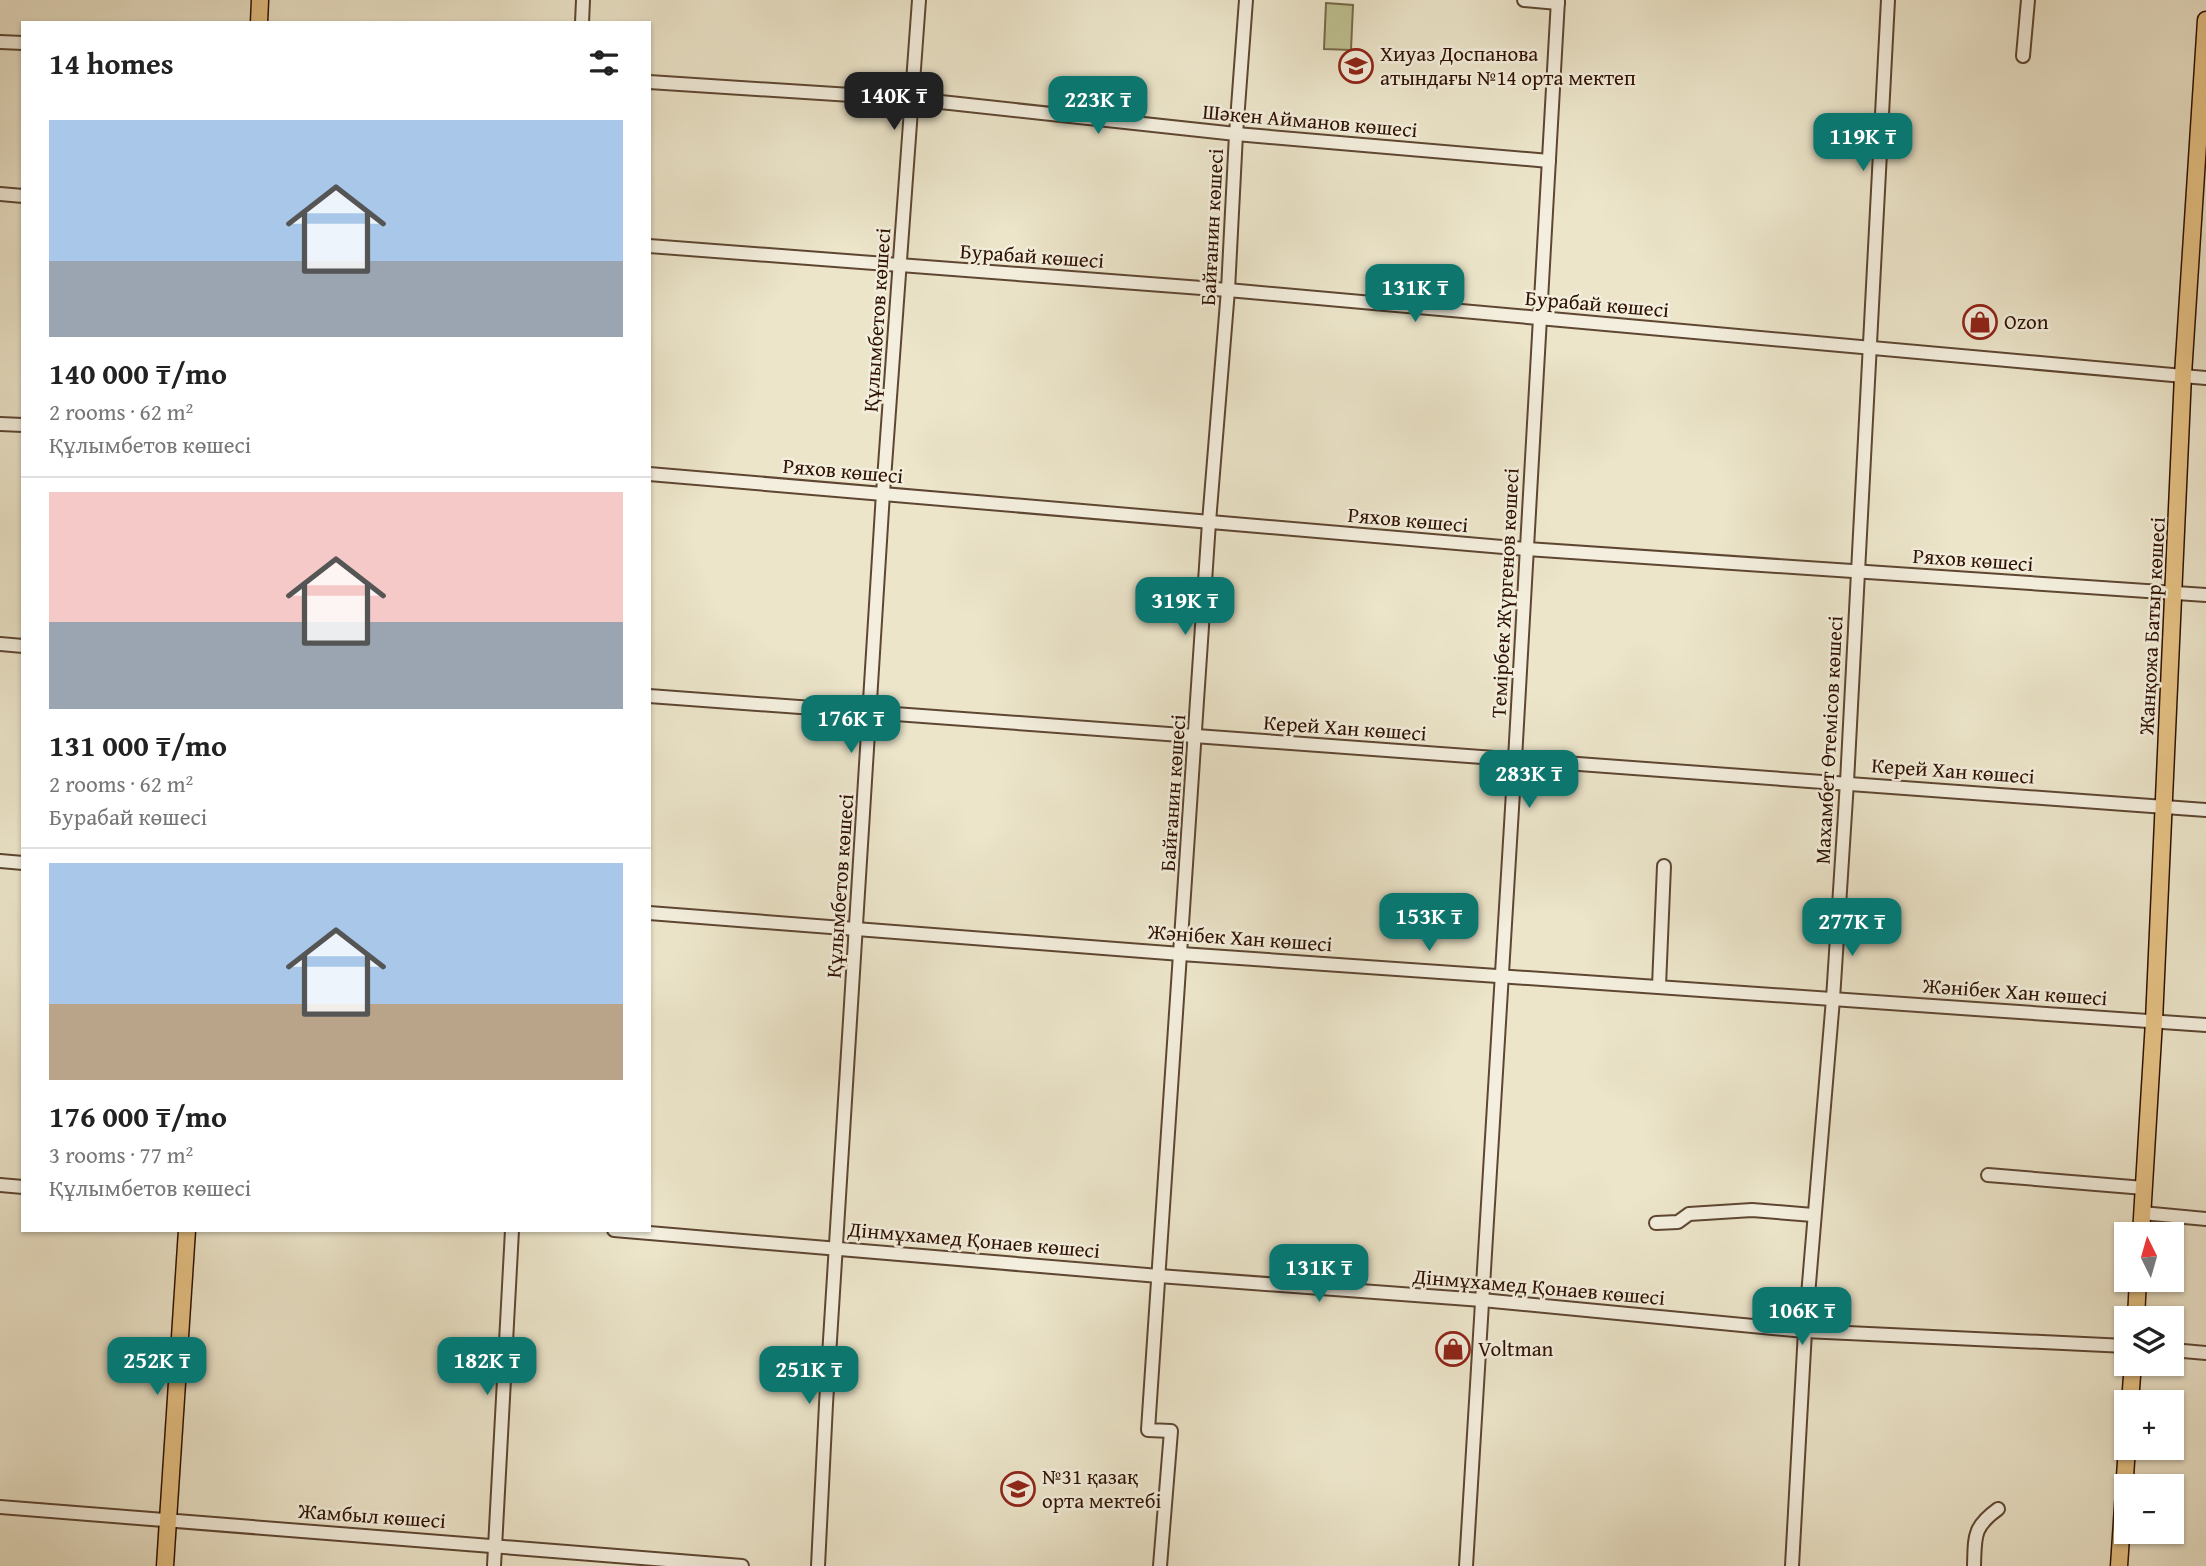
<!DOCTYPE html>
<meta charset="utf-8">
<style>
:root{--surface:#fff;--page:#f6f6f6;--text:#222;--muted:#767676;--line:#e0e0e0;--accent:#0f766e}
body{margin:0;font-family:"Gentium Book Plus",serif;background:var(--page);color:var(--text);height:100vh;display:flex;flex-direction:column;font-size:26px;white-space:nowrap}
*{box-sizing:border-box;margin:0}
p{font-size:23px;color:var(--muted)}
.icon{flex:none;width:38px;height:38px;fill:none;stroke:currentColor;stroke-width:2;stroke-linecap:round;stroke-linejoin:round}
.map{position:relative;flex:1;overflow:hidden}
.sheet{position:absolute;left:21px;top:21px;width:630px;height:1211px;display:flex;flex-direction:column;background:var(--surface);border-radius:0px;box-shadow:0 2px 5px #0004}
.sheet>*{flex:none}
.needle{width:46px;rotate:355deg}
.fabs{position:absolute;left:2114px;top:1222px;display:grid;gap:14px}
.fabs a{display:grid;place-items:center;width:70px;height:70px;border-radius:0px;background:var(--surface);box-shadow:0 2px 5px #0004;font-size:35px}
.price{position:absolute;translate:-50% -60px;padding:0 16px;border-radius:14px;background:var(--accent);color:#fff;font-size:23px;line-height:46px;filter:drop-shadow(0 2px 4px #0008)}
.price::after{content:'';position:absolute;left:50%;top:42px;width:21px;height:16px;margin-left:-10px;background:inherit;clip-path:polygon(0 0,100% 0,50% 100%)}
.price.active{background:#222;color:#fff}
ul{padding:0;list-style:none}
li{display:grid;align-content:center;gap:14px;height:371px;padding:0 28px}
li+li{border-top:2px solid var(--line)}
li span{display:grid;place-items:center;height:217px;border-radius:0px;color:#555}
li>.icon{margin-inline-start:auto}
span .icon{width:126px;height:126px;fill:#fffc;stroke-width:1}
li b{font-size:30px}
h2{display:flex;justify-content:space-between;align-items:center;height:84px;padding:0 28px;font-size:30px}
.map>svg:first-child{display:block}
.garden{fill:#bfc292;stroke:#766a49;stroke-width:2}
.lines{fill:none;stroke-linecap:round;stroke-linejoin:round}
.minor-casing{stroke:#5e4632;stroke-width:16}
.major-casing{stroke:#2e1100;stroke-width:19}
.minor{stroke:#f3eedd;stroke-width:12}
.major{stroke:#e6c285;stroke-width:16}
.labels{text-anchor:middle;stroke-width:5;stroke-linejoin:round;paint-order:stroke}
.poi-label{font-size:21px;fill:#2e1100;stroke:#f3eedd;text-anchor:start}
.street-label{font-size:21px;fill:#2e1100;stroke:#f3eedd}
</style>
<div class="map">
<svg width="2206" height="1566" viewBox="0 0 2206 1566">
<rect width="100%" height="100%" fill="#ece5ca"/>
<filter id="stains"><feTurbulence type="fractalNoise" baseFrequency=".00286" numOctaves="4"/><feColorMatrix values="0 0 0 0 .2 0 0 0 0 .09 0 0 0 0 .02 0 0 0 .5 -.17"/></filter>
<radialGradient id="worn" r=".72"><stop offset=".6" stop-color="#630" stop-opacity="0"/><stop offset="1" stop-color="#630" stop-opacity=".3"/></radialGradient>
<path class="garden" d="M1326,3L1353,5L1351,50L1324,49Z"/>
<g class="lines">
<g class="minor-casing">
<g id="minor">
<path d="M1524,0L1558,3"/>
<path d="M582,23L583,0"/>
<path d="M0,42L23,43"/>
<path d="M2023,56L2028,0"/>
<path d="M649,82L913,99L1236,134L1549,161"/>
<path d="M0,194L23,196"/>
<path d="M649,246L1228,290L2206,378"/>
<path d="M0,424L23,425"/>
<path d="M649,474L1527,549L2206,595"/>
<path d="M0,644L23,646"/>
<path d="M649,696L2206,810"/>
<path d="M0,861L23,863"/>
<path d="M649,913L1181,954L2206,1025"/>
<path d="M1659,986L1664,866"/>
<path d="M1988,1175L2144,1188"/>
<path d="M0,1185L23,1187"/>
<path d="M2142,1213L2206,1219"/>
<path d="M1656,1223L1678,1222L1689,1214L1752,1210L1813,1215"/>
<path d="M614,1230L1159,1276L1482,1300L1805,1331L2126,1346"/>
<path d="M2172,1350L2206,1353"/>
<path d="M0,1507L742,1566"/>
<path d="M494,1566L512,1230"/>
<path d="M818,1566L826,1404L883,493L919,0"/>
<path d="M1160,1566L1171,1431L1148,1430L1209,522L1228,290L1236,134L1246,0"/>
<path d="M1466,1566L1515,759L1558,0"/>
<path d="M1792,1566L1805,1331L1833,999L1847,782L1888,0"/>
<path d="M1974,1566C1975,1536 1973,1527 1998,1509"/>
</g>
</g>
<g class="major-casing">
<g id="major">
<path d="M259,23L260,0"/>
<path d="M2141,1234L2154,1021L2183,375L2206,20"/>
<path d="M2136,1318L2138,1279"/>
<path d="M2130,1402L2133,1363"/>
<path d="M165,1566L187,1230"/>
<path d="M2119,1566L2127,1447"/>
</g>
</g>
<use href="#minor" class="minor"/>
<use href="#major" class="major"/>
</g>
<defs>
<g id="school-ring" transform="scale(1.75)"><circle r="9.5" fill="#f3eedd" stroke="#8f2418" stroke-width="1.5"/><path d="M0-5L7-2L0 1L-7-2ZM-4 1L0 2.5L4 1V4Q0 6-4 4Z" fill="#8f2418"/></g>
<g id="shop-ring" transform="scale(1.75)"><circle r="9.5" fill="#f3eedd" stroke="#8f2418" stroke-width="1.5"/><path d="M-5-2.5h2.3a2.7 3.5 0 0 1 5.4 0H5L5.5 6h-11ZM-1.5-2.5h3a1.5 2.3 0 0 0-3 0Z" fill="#8f2418"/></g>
</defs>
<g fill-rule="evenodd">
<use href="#school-ring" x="1356" y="66"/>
<use href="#shop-ring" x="1980" y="322"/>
<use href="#shop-ring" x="1453" y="1349"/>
<use href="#school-ring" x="1018" y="1489"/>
</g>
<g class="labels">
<g class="poi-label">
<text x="1380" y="61">Хиуаз Доспанова<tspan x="1380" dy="24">атындағы №14 орта мектеп</tspan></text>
<text x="2004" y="329">Ozon</text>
<text x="1478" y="1356">Voltman</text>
<text x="1042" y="1484">№31 қазақ<tspan x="1042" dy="24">орта мектебі</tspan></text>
</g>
<g class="street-label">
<text transform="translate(1310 121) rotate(5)" y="7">Шәкен Айманов көшесі</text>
<text transform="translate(1212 227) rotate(-87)" y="7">Байғанин көшесі</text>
<text transform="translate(1032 256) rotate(4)" y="7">Бурабай көшесі</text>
<text transform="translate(1597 304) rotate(5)" y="7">Бурабай көшесі</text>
<text transform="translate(877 320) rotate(-86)" y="7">Құлымбетов көшесі</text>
<text transform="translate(843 471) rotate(5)" y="7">Ряхов көшесі</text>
<text transform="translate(1408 520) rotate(5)" y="7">Ряхов көшесі</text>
<text transform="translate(1973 560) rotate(4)" y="7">Ряхов көшесі</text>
<text transform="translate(1505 593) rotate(-87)" y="7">Темірбек Жүргенов көшесі</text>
<text transform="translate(2152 626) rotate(-87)" y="7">Жанқожа Батыр көшесі</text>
<text transform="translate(1345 728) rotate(4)" y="7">Керей Хан көшесі</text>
<text transform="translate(1829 740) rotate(-87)" y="7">Махамбет Өтемісов көшесі</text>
<text transform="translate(1953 771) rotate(4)" y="7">Керей Хан көшесі</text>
<text transform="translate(1173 793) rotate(-86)" y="7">Байғанин көшесі</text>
<text transform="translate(840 886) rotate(-86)" y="7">Құлымбетов көшесі</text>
<text transform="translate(1240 938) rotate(4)" y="7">Жәнібек Хан көшесі</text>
<text transform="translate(2015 992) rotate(4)" y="7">Жәнібек Хан көшесі</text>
<text transform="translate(974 1240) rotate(5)" y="7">Дінмұхамед Қонаев көшесі</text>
<text transform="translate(1539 1287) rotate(5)" y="7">Дінмұхамед Қонаев көшесі</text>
<text transform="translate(372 1516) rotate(4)" y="7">Жамбыл көшесі</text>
</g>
</g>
<rect width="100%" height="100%" filter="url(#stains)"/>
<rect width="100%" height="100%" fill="url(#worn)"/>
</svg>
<div class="fabs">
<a><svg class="needle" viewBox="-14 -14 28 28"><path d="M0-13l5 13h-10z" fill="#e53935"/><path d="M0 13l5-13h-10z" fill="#767676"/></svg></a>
<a><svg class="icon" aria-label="layers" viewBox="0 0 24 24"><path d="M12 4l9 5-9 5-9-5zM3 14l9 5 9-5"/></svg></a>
<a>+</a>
<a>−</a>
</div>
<b class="price active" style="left:894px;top:132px">140K ₸</b>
<b class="price" style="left:1098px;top:136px">223K ₸</b>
<b class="price" style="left:1863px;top:173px">119K ₸</b>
<b class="price" style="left:1415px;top:324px">131K ₸</b>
<b class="price" style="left:1185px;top:637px">319K ₸</b>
<b class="price" style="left:851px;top:755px">176K ₸</b>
<b class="price" style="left:1529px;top:810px">283K ₸</b>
<b class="price" style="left:1429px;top:953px">153K ₸</b>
<b class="price" style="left:1852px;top:958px">277K ₸</b>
<b class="price" style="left:1319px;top:1304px">131K ₸</b>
<b class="price" style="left:1802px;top:1347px">106K ₸</b>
<b class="price" style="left:157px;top:1397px">252K ₸</b>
<b class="price" style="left:487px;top:1397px">182K ₸</b>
<b class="price" style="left:809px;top:1406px">251K ₸</b>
<section class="sheet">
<h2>14 homes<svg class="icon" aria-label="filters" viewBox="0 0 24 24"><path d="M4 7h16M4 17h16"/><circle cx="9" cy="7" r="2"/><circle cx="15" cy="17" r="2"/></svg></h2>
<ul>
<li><span style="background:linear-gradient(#a9c7e8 65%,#9aa5b1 0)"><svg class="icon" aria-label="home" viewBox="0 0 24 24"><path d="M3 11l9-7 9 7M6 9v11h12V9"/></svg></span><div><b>140 000 ₸/mo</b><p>2 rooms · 62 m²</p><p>Құлымбетов көшесі</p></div></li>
<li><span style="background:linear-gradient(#f6c9c9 60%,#9aa5b1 0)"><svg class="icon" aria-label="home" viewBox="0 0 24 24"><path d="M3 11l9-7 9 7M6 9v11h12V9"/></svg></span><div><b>131 000 ₸/mo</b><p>2 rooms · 62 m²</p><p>Бурабай көшесі</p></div></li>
<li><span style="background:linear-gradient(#a9c7e8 65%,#b9a48a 0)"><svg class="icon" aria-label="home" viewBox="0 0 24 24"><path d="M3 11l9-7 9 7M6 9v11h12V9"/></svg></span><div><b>176 000 ₸/mo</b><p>3 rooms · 77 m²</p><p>Құлымбетов көшесі</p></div></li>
</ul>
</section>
</div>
